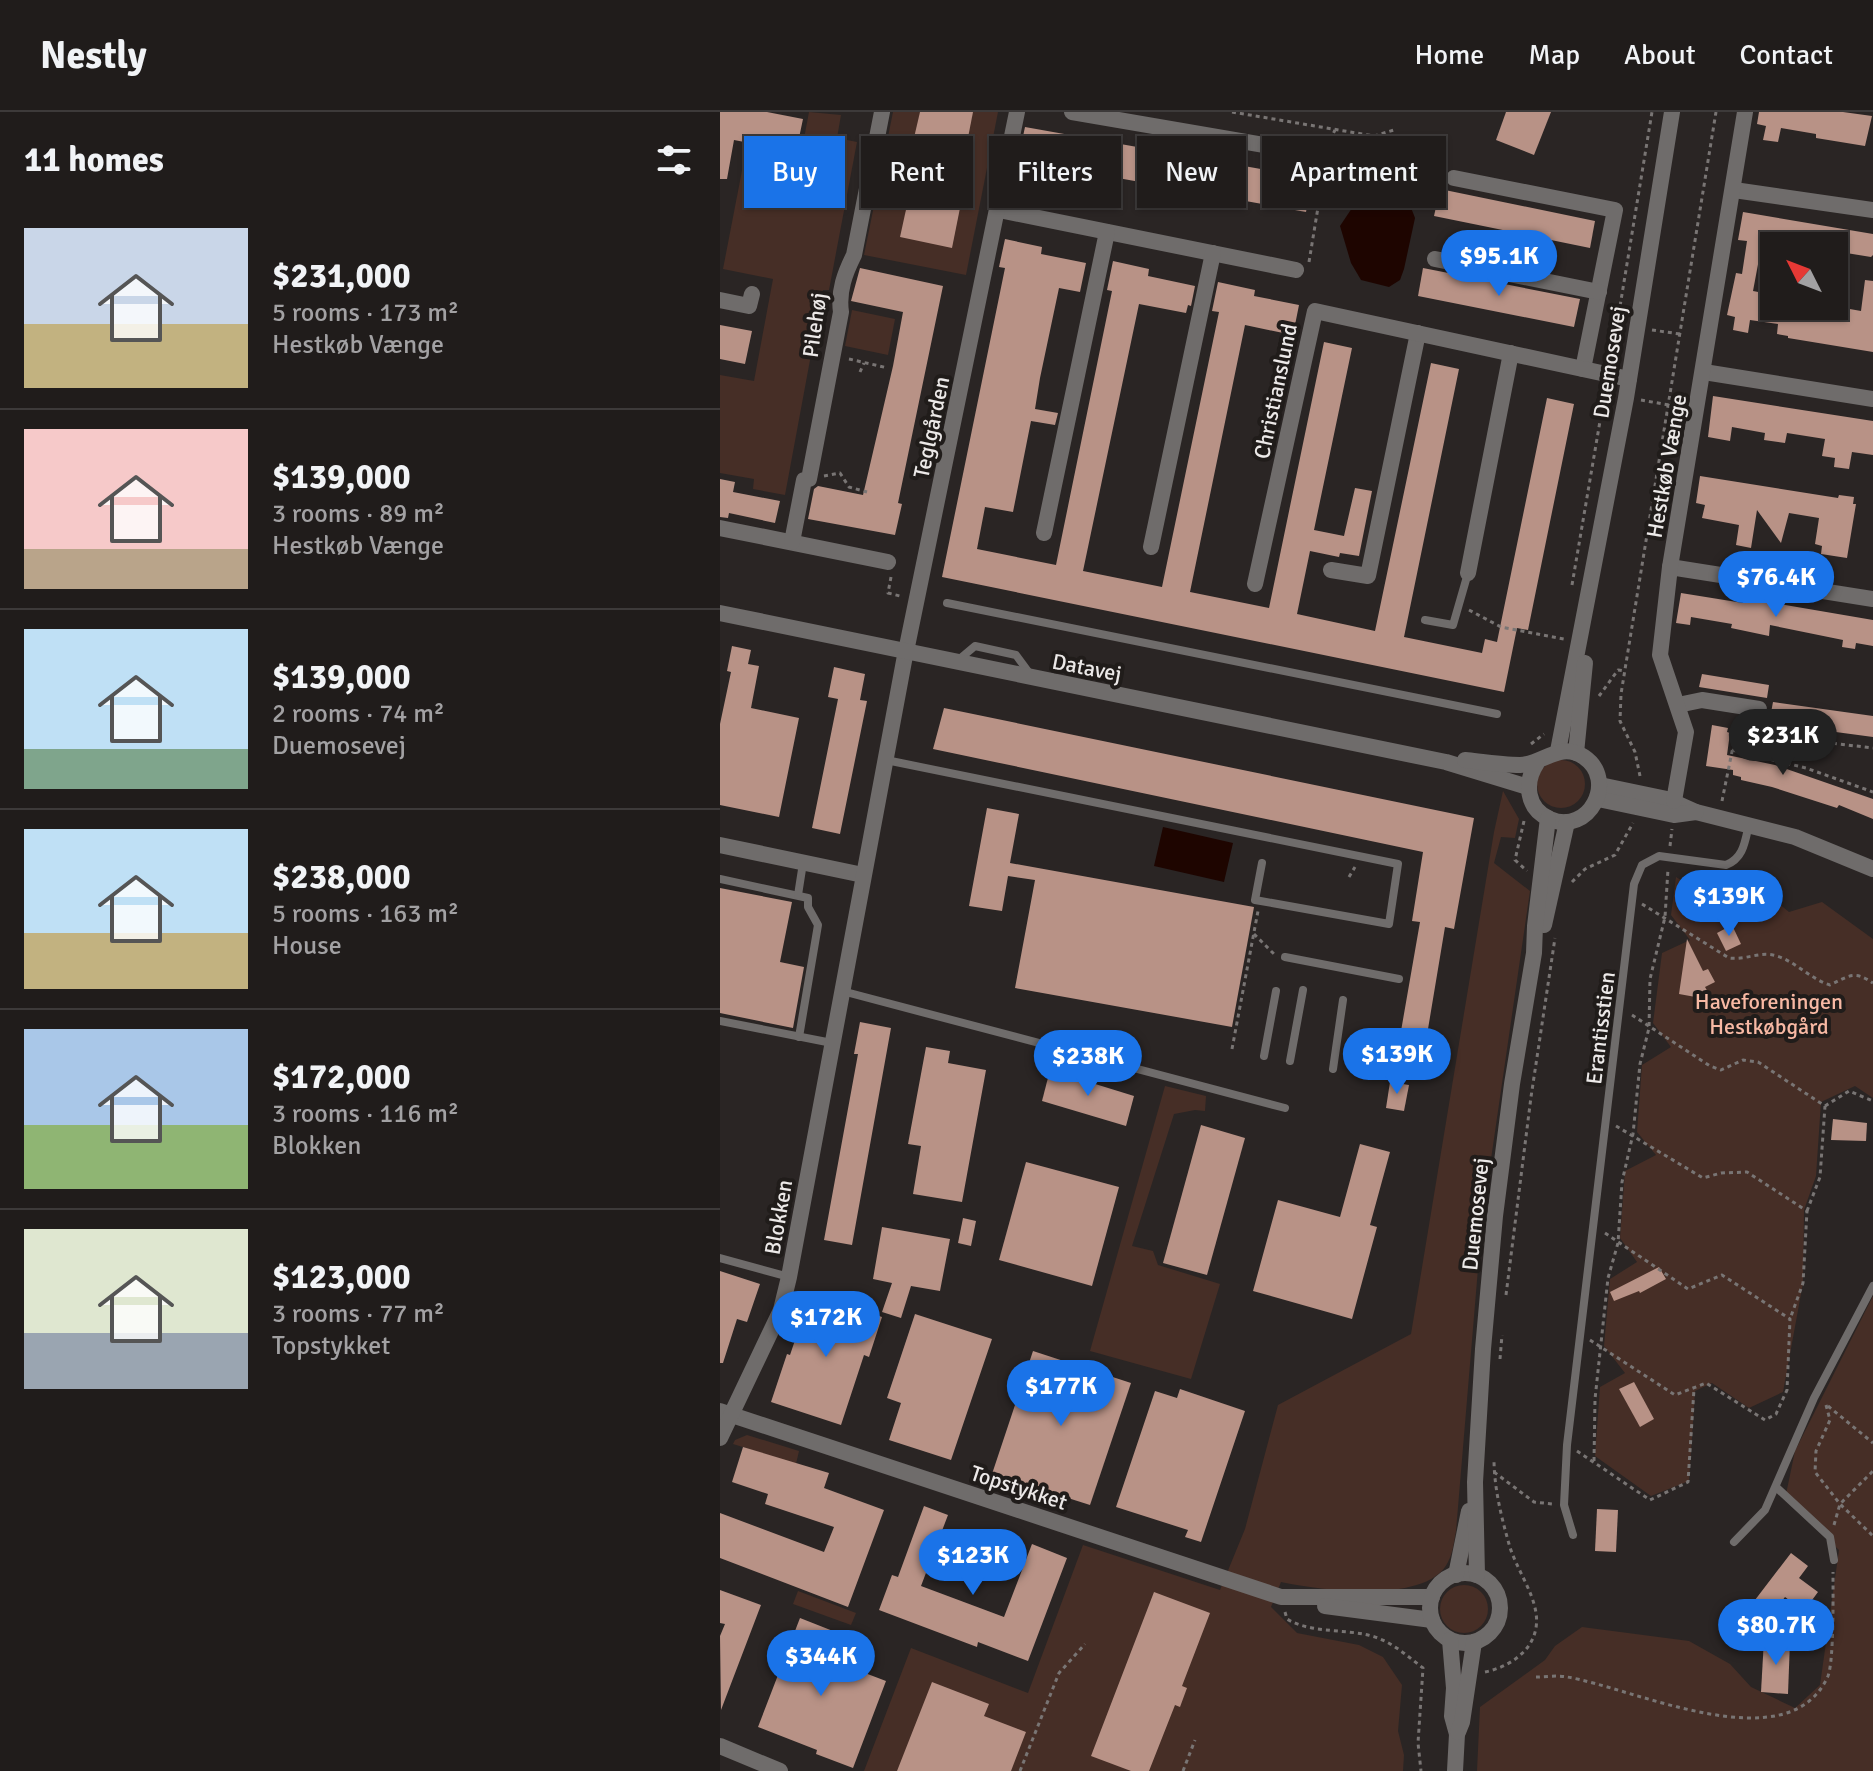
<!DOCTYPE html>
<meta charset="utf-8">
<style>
:root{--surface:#201c1b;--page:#2d2928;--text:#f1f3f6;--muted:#a2a1a3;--line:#3d3a3a;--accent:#1a73e8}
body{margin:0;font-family:Signika,sans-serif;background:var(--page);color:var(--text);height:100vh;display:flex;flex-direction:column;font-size:30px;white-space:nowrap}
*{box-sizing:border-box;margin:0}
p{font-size:26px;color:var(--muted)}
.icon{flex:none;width:44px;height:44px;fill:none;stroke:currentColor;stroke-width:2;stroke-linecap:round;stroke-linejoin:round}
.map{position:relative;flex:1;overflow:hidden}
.drawer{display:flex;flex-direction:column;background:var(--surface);width:720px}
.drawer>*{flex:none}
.guide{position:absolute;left:24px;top:24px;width:760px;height:72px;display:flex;gap:16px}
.needle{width:52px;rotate:312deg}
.buttons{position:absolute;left:1040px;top:120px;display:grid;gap:16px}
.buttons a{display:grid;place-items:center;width:88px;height:88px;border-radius:0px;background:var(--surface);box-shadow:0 2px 6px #0004,0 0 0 2px var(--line);font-size:40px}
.price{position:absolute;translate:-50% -68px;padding:0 18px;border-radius:28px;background:var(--accent);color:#fff;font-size:26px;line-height:52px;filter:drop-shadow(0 2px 4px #0008)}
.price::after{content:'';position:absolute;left:50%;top:48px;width:24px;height:18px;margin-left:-12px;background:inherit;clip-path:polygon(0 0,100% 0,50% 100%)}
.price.active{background:#222;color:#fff}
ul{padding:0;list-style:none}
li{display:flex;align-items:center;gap:24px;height:200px;padding:0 24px}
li+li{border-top:2px solid var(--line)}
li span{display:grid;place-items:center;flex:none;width:224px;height:160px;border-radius:0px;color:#555}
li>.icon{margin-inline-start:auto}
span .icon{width:96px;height:96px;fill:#fffc;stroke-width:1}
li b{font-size:34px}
h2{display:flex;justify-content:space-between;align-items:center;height:96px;padding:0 24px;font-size:34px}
.tag{padding:0 28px;border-radius:0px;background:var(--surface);box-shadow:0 2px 6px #0004,0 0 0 2px var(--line);font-size:28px;line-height:72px}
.tag.active{background:var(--accent);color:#fff}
header{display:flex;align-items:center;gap:48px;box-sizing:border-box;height:112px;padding:0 40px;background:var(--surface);border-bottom:2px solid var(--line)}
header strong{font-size:38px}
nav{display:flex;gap:44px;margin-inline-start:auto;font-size:28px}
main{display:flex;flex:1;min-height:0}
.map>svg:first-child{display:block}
.green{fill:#462e26}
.water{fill:#1e0500}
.building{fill:#b89286}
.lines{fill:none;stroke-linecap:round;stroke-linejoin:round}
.path{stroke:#797574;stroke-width:3;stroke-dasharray:4 4;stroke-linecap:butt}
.service{stroke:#6f6c6b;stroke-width:8}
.minor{stroke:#6f6c6b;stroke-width:16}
.tertiary{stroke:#6f6c6b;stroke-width:16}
.labels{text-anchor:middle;stroke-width:8;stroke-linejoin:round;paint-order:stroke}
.street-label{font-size:22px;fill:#ece9e8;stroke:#201c1a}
.park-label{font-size:22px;fill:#f8b9a4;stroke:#201c1a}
</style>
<header>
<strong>Nestly</strong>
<nav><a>Home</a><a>Map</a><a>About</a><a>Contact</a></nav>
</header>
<main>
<section class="drawer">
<h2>11 homes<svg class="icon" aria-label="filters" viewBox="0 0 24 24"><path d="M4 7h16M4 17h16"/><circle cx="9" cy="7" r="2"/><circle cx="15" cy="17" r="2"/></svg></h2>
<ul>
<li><span style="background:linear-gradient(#c9d6e8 60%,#c2b280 0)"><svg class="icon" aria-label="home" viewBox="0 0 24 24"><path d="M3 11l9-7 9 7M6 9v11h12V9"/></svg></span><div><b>$231,000</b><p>5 rooms · 173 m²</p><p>Hestkøb Vænge</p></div></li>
<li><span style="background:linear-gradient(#f6c9c9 75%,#b9a48a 0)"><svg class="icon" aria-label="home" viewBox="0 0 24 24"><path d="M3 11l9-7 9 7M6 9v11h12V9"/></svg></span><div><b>$139,000</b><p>3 rooms · 89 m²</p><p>Hestkøb Vænge</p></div></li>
<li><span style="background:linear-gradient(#bfe0f5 75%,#7fa58c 0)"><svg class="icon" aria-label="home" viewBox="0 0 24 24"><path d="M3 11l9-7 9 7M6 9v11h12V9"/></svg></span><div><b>$139,000</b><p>2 rooms · 74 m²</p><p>Duemosevej</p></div></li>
<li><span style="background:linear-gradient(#bfe0f5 65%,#c2b280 0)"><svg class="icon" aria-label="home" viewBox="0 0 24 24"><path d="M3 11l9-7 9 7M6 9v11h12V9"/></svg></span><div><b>$238,000</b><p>5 rooms · 163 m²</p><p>House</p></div></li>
<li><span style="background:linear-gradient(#a9c7e8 60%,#8fb573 0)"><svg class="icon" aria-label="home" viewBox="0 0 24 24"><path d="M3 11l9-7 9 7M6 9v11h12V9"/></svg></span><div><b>$172,000</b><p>3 rooms · 116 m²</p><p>Blokken</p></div></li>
<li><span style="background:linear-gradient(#dfe7d0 65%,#9aa5b1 0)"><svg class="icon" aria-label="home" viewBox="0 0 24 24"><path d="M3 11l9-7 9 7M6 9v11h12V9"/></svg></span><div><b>$123,000</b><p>3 rooms · 77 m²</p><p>Topstykket</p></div></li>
</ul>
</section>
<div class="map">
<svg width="1153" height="1659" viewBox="0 0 1153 1659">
<rect width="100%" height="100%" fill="#2a2524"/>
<g class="green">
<path d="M89,0L121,3L117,26L137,30L109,178H103L65,383L33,377L34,367L0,361V263L34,269L53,167L3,157L25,43L79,53Z"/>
<path d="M173,0H278L246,163L144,143Z"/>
<path d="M132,198L175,207L168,243L125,234Z"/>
<circle cx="841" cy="672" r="24"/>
<path d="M783,679L799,707L795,726L781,725L774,751L810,779L762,1109L736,1419C734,1429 733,1441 728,1450C708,1493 598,1478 561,1470L551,1495L577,1521L639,1533L663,1545L682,1573L678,1619L684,1643L683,1659H144L191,1536L308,1581L363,1433L500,1478L525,1417L558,1293L691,1222L774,720Z"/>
<path d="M956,765L986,784L1008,771L1046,781L1069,800L1102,790L1153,827V986L1135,974L1101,990L1096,1064L1084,1098L1083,1171L1063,1280L1029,1296L992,1271L975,1279L969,1369L931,1384L875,1344L880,1275L905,1261L884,1234L890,1167L917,1150L900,1126L905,1059L936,1043L917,1020L922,953L951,935L933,911L942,841L970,828L951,803Z"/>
<path d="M445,974L486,984L485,999L475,998L454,1002L412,1134L433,1139L438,1153L500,1172L471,1267L370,1239Z"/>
<path d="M1153,1184V1659H757L760,1595L825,1548L835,1534L862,1515L969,1529L1010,1552L1031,1575L1075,1596L1100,1573L1119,1438L1065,1387L1075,1339Z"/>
<path d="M27,1323L79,1339L76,1352L13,1332L15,1328Z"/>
<circle cx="744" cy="1497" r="24"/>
<path d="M78,1479L136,1501L131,1513L73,1492Z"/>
</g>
<g class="water">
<path d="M653,78L678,80L687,85L695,106L684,157L680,168L669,175L641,168L631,151L620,114L638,87Z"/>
<path d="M443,715L513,731L504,770L434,754Z"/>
</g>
<g class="building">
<path d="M0,0H47L83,7L76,40L14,28L7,67H0Z"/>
<path d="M200,0H253L245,41L193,30Z"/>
<path d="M786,0H831L814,43L776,28Z"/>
<path d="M1039,0H1123L1152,4L1145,34L1096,26V22L1061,16L1058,30L1043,28L1046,14L1037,12Z"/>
<path d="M305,15L592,66L586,100L298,48Z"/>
<path d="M191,75L242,86L232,136L180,125Z"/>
<path d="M720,77L875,109L870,136L714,104Z"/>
<path d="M1023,100L1153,122V143L1151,145L1114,139V134H1058L1042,131L1033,179L1054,183V194H1113L1141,199L1145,168L1153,169V240L1068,226V224L1057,222L1058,212L1030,208L1028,221L1013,218L1015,205L1007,203L1016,161L1022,162L1027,129L1018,128Z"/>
<path d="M285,127L322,135L321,142L366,151L360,180L339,176L320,266L315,297L338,301L335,313L311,309L293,400L265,395L257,437L336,453L392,179L387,178L393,149L429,157L428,164L475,174L471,194L468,193L466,201L419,192L363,459L442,475L499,200L492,199L498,170L535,178L534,184L579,193L573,223L525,213L470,480L549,496L604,230L632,236L594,418L624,424L635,376L652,379L639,444L620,441L619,445L590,439L577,502L655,519L711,251L739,257L684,525L762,541L765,527L777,530L827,286L854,292L808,518L797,516L784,580L222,465L285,156L279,155Z"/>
<path d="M140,156L223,174L178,391L182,392L175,423L88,407L94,377L98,374L143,383L173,254L183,200L131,189Z"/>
<path d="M703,156L860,187L854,215L698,184Z"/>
<path d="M0,213L32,219L25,252L0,247Z"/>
<path d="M993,284L1153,309V343L1132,340L1129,357L1114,355L1115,346L1102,344L1105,327L1067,321L1065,331L1044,328L1045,321L1012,315L1010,329L988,325Z"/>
<path d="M980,364L1118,386L1119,383L1134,385L1133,392H1136L1127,446L1101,442L1102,434L1095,432L1099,406L1069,401L1061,431L1037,398L1031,436L1016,433L1019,413L982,406L985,393L976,391Z"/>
<path d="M0,367L15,370L13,380L60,389L55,411L9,401L8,406L0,405Z"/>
<path d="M961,481L1023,491L1024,486L1153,508V534L1136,531L1135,537L1122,535L1123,528L1050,513L1049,524L1011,516L1012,512L971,505L970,513L956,511Z"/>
<path d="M12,534L31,538L28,552L39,554L31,596L79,606L59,705L0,693V612L11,560L7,559Z"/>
<path d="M114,555L145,562L140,588L147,589L120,722L92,716L118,587L108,585Z"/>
<path d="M982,562L1049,573L1047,586L979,575Z"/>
<path d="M1053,590L1153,604V625L1049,611Z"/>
<path d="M224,596L754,706L734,817L725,815L703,947L677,942L700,810L692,809L703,740L213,637Z"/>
<path d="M992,613L1008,616L1007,620L1010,621L1007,643L1055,653L1153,687V707L1119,693L1117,696L1052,675L1021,668V665L1013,663V658L986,654Z"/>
<path d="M267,696L299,702L290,751L534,795L512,915L295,876L315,768L288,764L282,799L249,794Z"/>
<path d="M0,776L72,790L60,850L84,855L73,916L0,901Z"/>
<path d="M1012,813L1021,832L1006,839L997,821Z"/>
<path d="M967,827L983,859L988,857L995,870L985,875L989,882L981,886L959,882Z"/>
<path d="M140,910L171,916L132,1133L104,1128L138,942H134Z"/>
<path d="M206,935L230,939L228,951L266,958L242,1090L193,1082L201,1034L188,1032Z"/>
<path d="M330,958L414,984L406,1014L322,989Z"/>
<path d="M670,970L689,973L684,999L666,996Z"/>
<path d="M1113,1007L1147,1011L1146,1029L1111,1028Z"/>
<path d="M481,1013L525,1026L487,1163L443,1151Z"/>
<path d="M640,1032L670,1040L650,1113L657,1115L632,1207L533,1179L558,1088L620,1105Z"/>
<path d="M306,1050L399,1075L372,1174L279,1148Z"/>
<path d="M243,1106L256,1109L251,1134L238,1131Z"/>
<path d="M162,1115L230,1127L220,1179L191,1174L181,1206L162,1200L172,1171L153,1167Z"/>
<path d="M939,1155L946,1167L920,1181L919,1179L894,1189L890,1180Z"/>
<path d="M0,1159L40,1172L27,1210L17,1207L3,1251H0Z"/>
<path d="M91,1181L162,1205L149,1245L144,1243L121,1313L51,1290L67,1242L70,1243Z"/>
<path d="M195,1202L272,1227L231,1348L169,1328L181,1291L167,1286Z"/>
<path d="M313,1239L411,1271L370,1393L272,1362Z"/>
<path d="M914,1270L934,1307L920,1315L899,1277Z"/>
<path d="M460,1277L525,1299L481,1430L465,1425L468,1418L396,1395L435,1279L457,1286Z"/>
<path d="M23,1335L109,1361L104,1376L164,1398L128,1495L0,1446V1401L104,1440L114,1415L45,1392L48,1382L12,1370Z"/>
<path d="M204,1394L228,1403L201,1474L284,1505L312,1432L347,1446L308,1549L258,1530L257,1535L159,1498L172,1463L178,1465Z"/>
<path d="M877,1397L898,1398L896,1440L875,1439Z"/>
<path d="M1071,1441L1088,1454L1079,1466L1098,1480L1084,1499L1065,1485L1053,1501L1035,1488Z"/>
<path d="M0,1478L41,1493L1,1598L0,1524L5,1512L0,1511Z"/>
<path d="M434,1480L490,1501L462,1574L467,1576L460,1595L455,1593L429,1659H411L371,1644Z"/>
<path d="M80,1506L118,1521L108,1547L166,1569L133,1656L96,1642L97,1638L38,1615Z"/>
<path d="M1044,1527L1070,1529L1068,1582L1041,1580Z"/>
<path d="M212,1570L269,1592L264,1604L306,1620L291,1659H177Z"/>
</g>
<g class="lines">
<g class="path">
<path d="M512,0L654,24L674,18"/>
<path d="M610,28L615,18"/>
<path d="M589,150L604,59"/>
<path d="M932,218L960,222"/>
<path d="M129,247L168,256"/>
<path d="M891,249L932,0"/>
<path d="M140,260L144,251"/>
<path d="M921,288L949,293"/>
<path d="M104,364L120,361L129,375L147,380"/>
<path d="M171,465L168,481L180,484"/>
<path d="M852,473L885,280"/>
<path d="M749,498L781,515L844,527"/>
<path d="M879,584L898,558L905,559"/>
<path d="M811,632L824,622"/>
<path d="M1012,638L1086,656L1153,680"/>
<path d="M1027,641L1033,614"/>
<path d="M920,664L915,640L900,609L901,582L996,0"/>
<path d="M1002,689L1016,620L1153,636"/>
<path d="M804,709L795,748L807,759"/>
<path d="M950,734L952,717"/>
<path d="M629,765L635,755"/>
<path d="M852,770L865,757L895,743L913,711"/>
<path d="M922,792L1009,846C1026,848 1038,840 1053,843C1073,847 1090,867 1110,873C1129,864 1134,858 1153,871"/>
<path d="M534,822L554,842"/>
<path d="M912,903L990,954L1001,958L1023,948L1038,950L1105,994L1100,1065L1087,1099"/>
<path d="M512,937L538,799"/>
<path d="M1105,994L1129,979L1153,989"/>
<path d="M896,1014L983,1066L1001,1061L1027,1060L1087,1099L1083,1171L1070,1207"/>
<path d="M786,1183L811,985L835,826"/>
<path d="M870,1228L955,1283L986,1271L1045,1308L1056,1302L1067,1278L1070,1207L1002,1163L968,1177L885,1121"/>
<path d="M780,1247L782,1223"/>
<path d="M1106,1293L1110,1308L1096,1339L1095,1360L1120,1392L1153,1424"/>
<path d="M1108,1294L1153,1331"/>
<path d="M857,1339L930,1388L968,1370L974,1277"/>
<path d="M874,1349L875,1287L888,1166L898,1131L902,1070L913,1022L920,952L929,916L930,867L945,805L948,757"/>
<path d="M774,1360L814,1390L832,1392"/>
<path d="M1114,1413L1120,1392L1153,1359"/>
<path d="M565,1500L567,1507C590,1521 622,1517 648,1523C670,1528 686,1543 703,1556L698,1631L701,1659"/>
<path d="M765,1560C793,1554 821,1534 816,1501C813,1479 795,1454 789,1432C781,1404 774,1375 774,1347"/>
<path d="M816,1565C826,1565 837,1563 847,1565C914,1576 1069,1652 1108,1564C1114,1549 1113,1480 1113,1460"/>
<path d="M300,1659L339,1561L365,1532"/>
<path d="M463,1659L475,1628"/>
</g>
<g class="service">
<path d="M227,491L777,602"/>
<path d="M705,508L733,513L748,461"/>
<path d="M236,550L255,534L296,543L310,562"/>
<path d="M166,648L678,752L669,812L535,788L542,751"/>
<path d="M0,767L88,786V795L98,813L79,925"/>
<path d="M78,783L83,751"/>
<path d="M565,845L679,867"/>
<path d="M122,879L565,996"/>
<path d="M0,909L112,931"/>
<path d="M544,944L556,879"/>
<path d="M570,949L583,878"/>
<path d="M613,957L623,888"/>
<path d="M0,1146L69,1165"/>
<path d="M1056,1375L1110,1425L1114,1448"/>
<path d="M853,1423L844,1393L847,1333L914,772L922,753L939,744L1006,753C1024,746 1025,729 1029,712"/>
<path d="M1014,1430L1045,1398L1094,1286L1153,1174"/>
</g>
<g class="minor">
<path d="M352,0L603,43"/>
<path d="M734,66L895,98L863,257"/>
<path d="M1014,78L1153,98"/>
<path d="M279,98L576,158"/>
<path d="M715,147L879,180"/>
<path d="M0,188L29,194L32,182"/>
<path d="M984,260L1153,287"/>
<path d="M0,416L168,450"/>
<path d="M324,421L387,120"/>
<path d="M72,430L84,368L89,367L121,200C118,179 125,161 134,143L162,0"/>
<path d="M431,435L493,141"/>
<path d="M950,455L1153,487"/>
<path d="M611,458L648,464L698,221"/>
<path d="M748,461L791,241"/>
<path d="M535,472L595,199L909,267"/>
<path d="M958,593L982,588L1039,597"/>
<path d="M880,673L947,687L976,700L1075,725L1153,757"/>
<path d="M878,687L954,703L976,700"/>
<path d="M954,689L966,620L940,543L950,455L1025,0"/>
<path d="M0,733L143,763"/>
<path d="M0,1299L561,1485H712"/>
<path d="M0,1326L61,1198L69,1165L184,549L297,0"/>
<path d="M605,1494L712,1508"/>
<path d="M0,1634L60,1659"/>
</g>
<g class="tertiary">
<path d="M0,501L726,650L808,675"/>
<path d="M838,639L906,286L952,0"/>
<path d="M856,641L865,551"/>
<path d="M745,648C763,650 782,653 800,653C823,652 840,629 864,645C898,668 869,724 830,707C806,697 804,670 817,651"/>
<path d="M824,813L847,710"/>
<circle cx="745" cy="1496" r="35"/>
<path d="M736,1463L749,1399"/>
<path d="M757,1463L755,1370L763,1237L775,1104L792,972L814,841L815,814L828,706"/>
<path d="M730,1528L734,1576L732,1604L737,1622L735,1659"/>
<path d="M738,1620L742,1610L754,1530"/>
</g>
</g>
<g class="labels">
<g class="street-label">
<text transform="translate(94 213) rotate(-82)" y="8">Pilehøj</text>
<text transform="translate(889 250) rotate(-81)" y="8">Duemosevej</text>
<text transform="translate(555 279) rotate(-78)" y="8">Christianslund</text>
<text transform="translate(211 315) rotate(-78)" y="8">Teglgården</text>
<text transform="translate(946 354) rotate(-80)" y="8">Hestkøb Vænge</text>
<text transform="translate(367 555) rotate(11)" y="8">Datavej</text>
<text transform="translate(880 916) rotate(-83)" y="8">Erantisstien</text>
<text transform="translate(755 1102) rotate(-84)" y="8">Duemosevej</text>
<text transform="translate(58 1105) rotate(-80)" y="8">Blokken</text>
<text transform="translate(299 1375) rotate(18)" y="8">Topstykket</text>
</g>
<g class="park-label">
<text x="1049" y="897">Haveforeningen<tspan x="1049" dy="25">Hestkøbgård</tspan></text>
</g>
</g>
</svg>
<div class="buttons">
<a><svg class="needle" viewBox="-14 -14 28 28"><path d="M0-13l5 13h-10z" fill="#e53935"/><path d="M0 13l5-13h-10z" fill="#a2a1a3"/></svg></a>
</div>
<b class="price" style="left:779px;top:186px">$95.1K</b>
<b class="price" style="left:1056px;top:507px">$76.4K</b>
<b class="price active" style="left:1063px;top:665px">$231K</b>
<b class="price" style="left:1009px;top:826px">$139K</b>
<b class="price" style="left:677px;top:984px">$139K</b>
<b class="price" style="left:368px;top:986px">$238K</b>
<b class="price" style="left:106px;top:1247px">$172K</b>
<b class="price" style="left:341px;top:1316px">$177K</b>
<b class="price" style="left:253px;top:1485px">$123K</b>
<b class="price" style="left:1056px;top:1555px">$80.7K</b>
<b class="price" style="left:101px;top:1586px">$344K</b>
<div class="guide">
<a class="tag active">Buy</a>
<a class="tag">Rent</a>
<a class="tag">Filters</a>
<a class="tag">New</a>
<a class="tag">Apartment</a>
</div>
</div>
</main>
